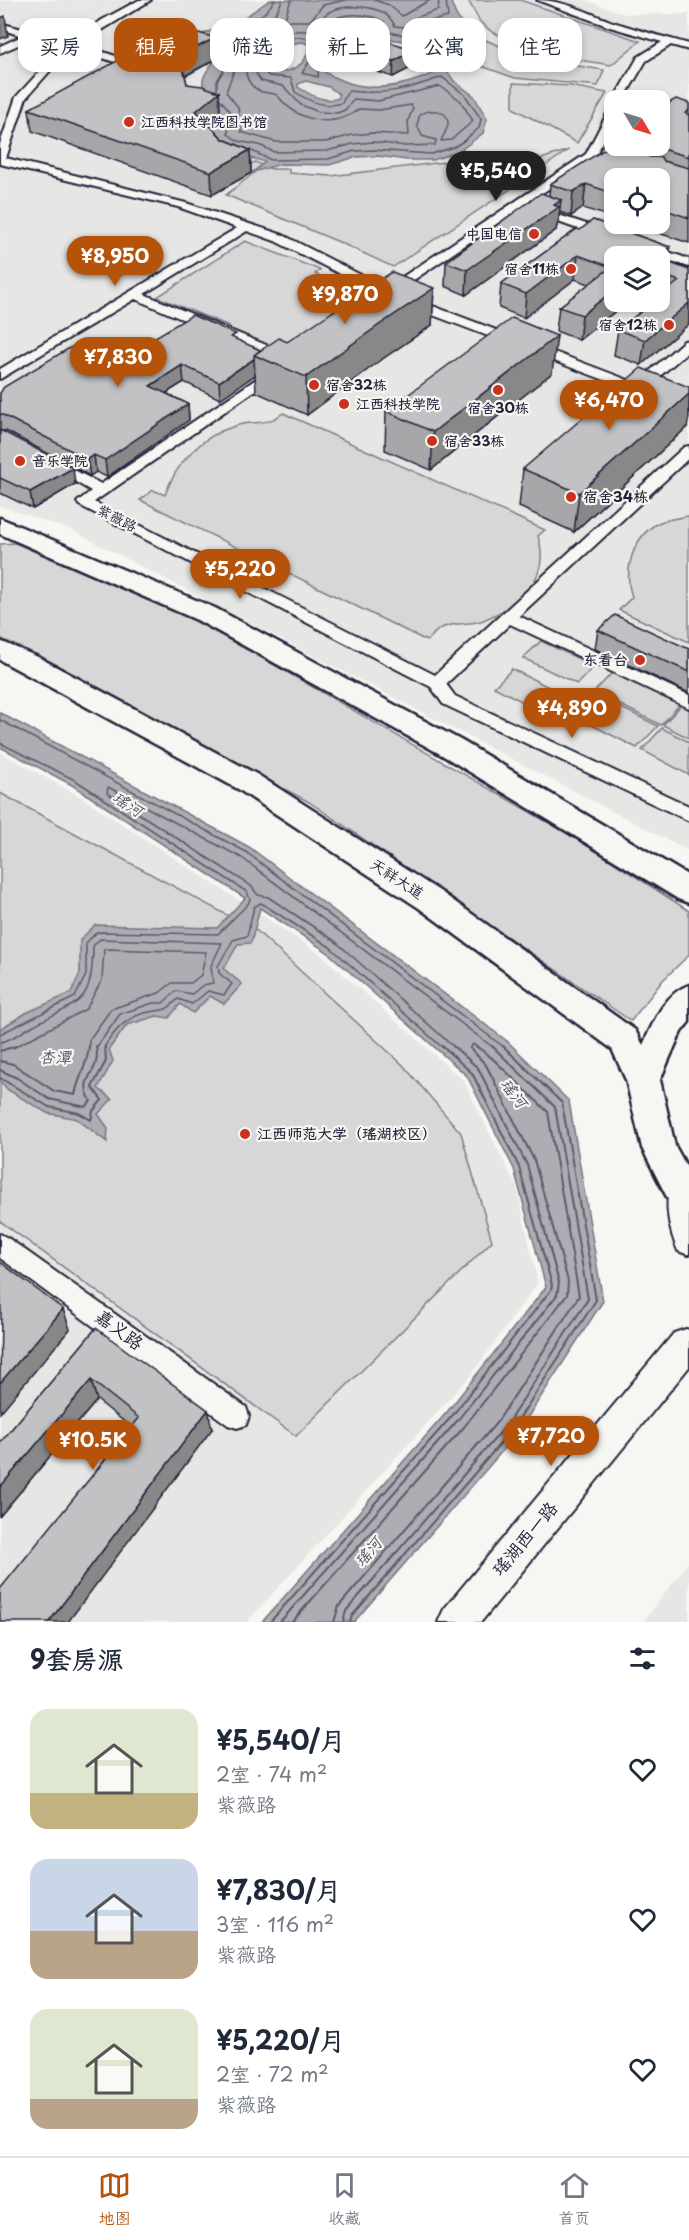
<!DOCTYPE html>
<html lang="zh">
<meta charset="utf-8">
<style>
:root{--surface:#fff;--page:#f2f2f3;--text:#1f2937;--muted:#747a83;--line:#e0e1e3;--accent:#b45309}
body{margin:0;font-family:"Playpen Sans","LXGW WenKai TC",sans-serif;background:var(--page);color:var(--text);height:100vh;display:flex;flex-direction:column;font-size:22px;white-space:nowrap}
*{box-sizing:border-box;margin:0}
p{font-size:20px;color:var(--muted)}
.icon{flex:none;width:33px;height:33px;fill:none;stroke:currentColor;stroke-width:2;stroke-linecap:round;stroke-linejoin:round}
.map{position:relative;height:1622px;overflow:hidden}
.panel{display:flex;flex-direction:column;background:var(--surface);flex:1}
.panel>*{flex:none}
.guide{position:absolute;left:18px;top:18px;width:654px;height:54px;display:flex;gap:12px}
.needle{width:39px;rotate:128deg}
.buttons{position:absolute;left:604px;top:90px;display:grid;gap:12px}
.buttons a{display:grid;place-items:center;width:66px;height:66px;border-radius:12px;background:var(--surface);box-shadow:0 3px 9px #0003;font-size:30px}
.price{position:absolute;translate:-50% -51px;padding:0 14px;border-radius:21px;background:var(--accent);color:#fff;font-size:20px;line-height:39px;filter:drop-shadow(0 2px 3px #0008)}
.price::after{content:'';position:absolute;left:50%;top:36px;width:18px;height:14px;margin-left:-9px;background:inherit;clip-path:polygon(0 0,100% 0,50% 100%)}
.price.on{background:#222;color:#fff}
ul{padding:0;list-style:none}
li{display:flex;align-items:center;gap:18px;height:150px;padding:0 30px}
li span{display:grid;place-items:center;flex:none;width:168px;height:120px;border-radius:18px;color:#555}
li>.icon{margin-inline-start:auto}
span .icon{width:72px;height:72px;fill:#fffc;stroke-width:1}
li b{font-size:26px}
h2{display:flex;justify-content:space-between;align-items:center;height:72px;padding:0 30px;font-size:26px}
.chip{padding:0 21px;border-radius:18px;background:var(--surface);box-shadow:0 3px 9px #0003;font-size:21px;line-height:54px}
.chip.on{background:var(--accent);color:#fff}
.menu{display:flex;justify-content:space-around;align-items:center;height:84px;border-top:2px solid var(--line);background:var(--surface);font-size:16px;color:var(--muted)}
.menu a{display:grid;justify-items:center;gap:3px}
.menu .on{color:var(--accent)}
.map>svg:first-child{display:block}
.built{fill:#e6e6e4;fill-rule:evenodd}
.green{fill:#d7d7d7;stroke:#7c7c89;stroke-width:1.5}
.water{fill:#adadb3;stroke:#757583;stroke-width:1.5;fill-rule:evenodd}
.lines{fill:none;stroke-linecap:round;stroke-linejoin:round}
.shore-far1{stroke:#5a5a6b;stroke-width:1.5}
.shore{stroke:#5a5a6b;stroke-width:2}
.street-casing{stroke:#22223b;stroke-width:4}
.secondary-casing{stroke:#22223b;stroke-width:4}
.primary-casing{stroke:#22223b;stroke-width:5}
.street{fill:#f6f6f2;fill-rule:evenodd}
.secondary{fill:#f6f6f2;fill-rule:evenodd}
.primary{fill:#f6f6f2;fill-rule:evenodd}
.wall{fill:#a7a7a9;stroke:#22223b;stroke-width:1.5}
.shaded-wall{fill:#888889;stroke:#22223b;stroke-width:1.5}
.building{fill:#c2c2c4;stroke:#22223b;stroke-width:1.5}
.poi-dot{fill:#c8321e;stroke:#f6f6f2;stroke-width:2}
.labels{text-anchor:middle;stroke-width:4.5;stroke-linejoin:round;paint-order:stroke}
.far-poi-label{font-size:14px;font-weight:bold;fill:#22223b;stroke:#f6f6f2;text-anchor:start}
.far-street-label{font-size:14px;fill:#22223b;stroke:#f6f6f2}
.poi-label{font-size:15px;font-weight:bold;fill:#22223b;stroke:#f6f6f2;text-anchor:start}
.street-label{font-size:15px;fill:#22223b;stroke:#f6f6f2}
.water-label{font-size:16px;font-style:italic;fill:#535365;stroke:#f6f6f2}
.near-street-label{font-size:18px;fill:#22223b;stroke:#f6f6f2}
</style>
<div class="map">
<svg width="689" height="1622" viewBox="0 0 689 1622">
<rect width="100%" height="100%" fill="#f6f6f2"/>
<filter id="ink" filterUnits="userSpaceOnUse"><feTurbulence type="fractalNoise" baseFrequency=".0167" numOctaves="2"/><feDisplacementMap in="SourceGraphic" scale="12" xChannelSelector="R" yChannelSelector="G"/><feConvolveMatrix kernelMatrix="1 2 1 2 8 2 1 2 1" color-interpolation-filters="sRGB"/></filter>
<g filter="url(#ink)">
<g class="built">
<path d="M0,0H585L625,14H689V851L71,530L0,506ZM615,100H660V146H615ZM615,178H660V224H615ZM615,256H660V302H615Z"/>
<path d="M0,752L81,797L319,953L463,1080L517,1188L538,1283L471,1375L247,1622H0Z"/>
<path d="M689,1562V1622H643Z"/>
</g>
<g class="green">
<path d="M468,0H520L640,41L611,65L552,56L492,32L480,22Z"/>
<path d="M481,38L516,53L558,63L604,70L598,86L515,78L461,59Z"/>
<path d="M513,83L571,86L607,93L577,143L513,108Z"/>
<path d="M569,150L393,267L339,242L226,195L254,173L244,168L255,162L272,169H289V173L331,176L501,155L503,164L541,159Z"/>
<path d="M245,241L320,270L315,274L363,293L279,352L224,329L229,326L157,297Z"/>
<path d="M283,413L545,530L538,536C552,580 518,606 481,621C469,625 451,622 440,629C435,631 431,638 427,641L140,500L153,490L165,495C176,463 201,436 235,426C255,419 263,428 283,413Z"/>
<path d="M689,516V642L619,610L632,597C623,572 632,539 656,524C664,519 679,518 689,516Z"/>
<path d="M15,543L205,625L587,845L689,911V955L663,980L631,1021L309,802L0,638V544Z"/>
<path d="M541,641L594,666L577,684L523,658Z"/>
<path d="M512,669L565,695L547,714L494,687Z"/>
<path d="M614,671L681,703L661,725L594,692Z"/>
<path d="M591,693L658,726L637,748L570,714Z"/>
<path d="M683,703L689,706V738L663,725Z"/>
<path d="M662,728L689,742V775L642,750Z"/>
<path d="M0,793L257,931L403,1065L461,1133L492,1241L296,1436L0,1221Z"/>
</g>
<g class="water">
<path d="M270,0H450C453,6 454,13 458,18C472,38 466,43 448,58L446,70L454,81L474,96L487,119L483,133L469,144L457,152L433,160H407L379,156L356,157L329,165L281,164L253,172L265,162L241,155L208,127L217,122C218,107 201,95 203,80C204,72 212,66 215,59L197,36L242,19ZM365,22L378,25L380,32L349,37L332,31L333,25L338,24ZM443,23L455,26L458,33C444,44 434,41 419,34L421,30ZM388,39C408,41 431,44 441,64L438,71C400,90 362,95 325,72L323,66C341,47 363,40 388,39ZM302,42L308,44C310,66 286,77 268,69L267,65C273,48 285,44 302,42ZM306,81L329,87L339,94V98C324,103 310,95 298,87V84Z"/>
<path d="M0,713L249,847L507,1041L569,1101L603,1301L516,1435L354,1622H262L447,1412L546,1287L514,1169L467,1076L326,951L260,908L251,943L238,944L224,969L242,984L224,1004L210,996L193,1013L180,1004L169,1018L157,1016L127,1025L109,1049L113,1061L98,1088L112,1099L98,1114L108,1128L107,1142L77,1119L47,1113L8,1090L0,1081V1029L26,1013L71,993L80,973V940L95,925L217,928L245,898L72,785L0,747Z"/>
</g>
<g class="lines">
<g class="shore-far1">
<path d="M291,0L285,18L288,21H310L323,5L346,0"/>
<path d="M374,0L389,5L402,16L430,0"/>
<path d="M215,36C235,29 265,21 274,0"/>
<path d="M247,42L251,45C244,62 241,84 262,92C267,93 272,93 277,95C297,121 332,130 359,109L379,110L411,105L413,108L408,121L409,135L372,133L352,135L326,142H276L241,132L238,107L226,92L237,62L236,47Z"/>
<path d="M217,90V81L229,61L222,42C244,33 275,26 282,0"/>
<path d="M220,99L230,111L228,134L238,141L259,145L274,152L327,151L353,144L373,142L406,146L435,145L436,140L422,136L417,125L420,114C429,110 446,107 448,122C449,128 443,135 441,141L451,140L473,121L460,100L440,86L378,101L354,99L345,110L337,113L319,112L301,105L283,86L261,81L253,68C259,33 286,28 317,32C319,26 321,19 325,15C337,4 368,5 382,12C388,15 392,20 395,26L404,27L415,18L438,10L439,0"/>
<path d="M252,151L271,160L328,159L355,151L373,150L431,154L454,147L465,140L479,128L481,119L465,95L442,77C406,90 386,95 348,91L342,103C325,108 310,102 295,92L291,78L269,76L260,67C267,43 290,30 313,41L314,55L302,73L318,77L319,62L340,44L327,33V24C340,11 369,13 384,22L388,32L410,36L418,24L448,17L446,0"/>
<path d="M0,720L246,852L505,1048"/>
<path d="M0,743L75,780L247,892L250,899L248,904L218,934L97,932L86,943V975L75,997L0,1034"/>
<path d="M0,1042C13,1040 22,1031 34,1025C81,1000 92,1005 93,946L100,939L222,943L211,966L213,983L203,985L192,994L176,991L163,1003H153L120,1014L96,1048"/>
<path d="M13,1048L86,1009L102,980L104,949L206,952L201,975L191,983H172L159,993L111,1009L89,1040V1048"/>
<path d="M104,1048C113,1032 126,1018 144,1013C163,1008 162,1015 178,999L192,1004L208,991L224,995L232,984L219,973L218,966L233,940L247,936L254,907L261,903L330,947L443,1048"/>
<path d="M455,1048L335,941L268,897L258,895L251,886L107,793L108,787L242,858L494,1048"/>
<path d="M470,1048L473,1044L478,1048"/>
</g>
<g class="shore">
<path d="M0,1051L16,1046"/>
<path d="M0,1061L13,1064L54,1091L75,1095C78,1078 88,1064 89,1046"/>
<path d="M0,1070L17,1078L49,1099L86,1107L91,1101C76,1075 102,1076 96,1046"/>
<path d="M0,1078L49,1107L79,1113L91,1120L93,1111L102,1100L92,1087L106,1061L105,1046"/>
<path d="M270,1622L452,1416L551,1290L552,1285L519,1167L472,1073L442,1046"/>
<path d="M280,1622L457,1421L557,1295L559,1283L527,1165L478,1068L453,1046"/>
<path d="M292,1622L464,1427L567,1295L568,1281L534,1160L486,1065L470,1048L471,1046"/>
<path d="M334,1622L339,1606L498,1421L579,1296L548,1112L492,1058L476,1046"/>
<path d="M343,1622L346,1611L505,1427L588,1299L555,1107L492,1046"/>
<path d="M350,1622L352,1616L511,1431L596,1300L562,1103L503,1046"/>
</g>
<g class="street-casing">
<g id="street">
<path d="M139,0H151L79,44L146,66V70H138L73,48L65,54L26,98L6,158L186,203L283,235L386,288L586,154L610,108L615,105V120L594,158L396,292L636,383L684,341L689,340V351L647,387L689,403V412L385,297L275,241L247,231L144,294L290,355L292,358L290,361H280L135,299L0,379V369L237,228L178,207L0,164V144L16,97L63,46L32,39L0,53V46L22,36L0,29V23L70,42L102,20Z"/>
<path d="M537,0C563,0 589,13 613,22C638,30 664,37 689,44V50L671,45L646,61L623,100L614,102L613,100L638,57L662,42L610,27Z"/>
<path d="M537,208L611,232L613,235L611,238H603L533,213V209Z"/>
<path d="M648,245L689,259V267L644,252L642,249Z"/>
<path d="M274,367L281,371L279,374L94,502L435,675L684,447L689,446V458L519,616L689,695V708L510,624L446,684L455,696L689,806V821L443,704L431,687L79,505L77,502L91,491L45,464L47,461H57L101,484Z"/>
<path d="M0,1234L8,1238L246,1407L249,1416L246,1425L237,1428L228,1425L0,1258Z"/>
</g>
</g>
<g class="secondary-casing">
<g id="secondary">
<path d="M682,1181L689,1183V1255L678,1251C670,1233 663,1203 671,1185Z"/>
<path d="M686,1329L689,1330V1367L481,1622H438L444,1609L674,1333Z"/>
</g>
</g>
<g class="primary-casing">
<g id="primary">
<path d="M0,518L215,608L462,741L689,876V903L678,899L442,755L197,620L0,534Z"/>
<path d="M0,641L38,657L258,775L441,892L635,1030L643,1045C653,1023 665,993 689,985V1022L681,1032L660,1080L675,1146L689,1171V1222L677,1217L642,1148L626,1080L612,1049L419,908L238,789L0,660Z"/>
</g>
</g>
<use href="#street" class="street"/>
<use href="#secondary" class="secondary"/>
<use href="#primary" class="primary"/>
</g>
<g class="wall">
<path d="M215,38L216,59L185,76L187,84L219,92L220,115L209,124L223,139L250,150L251,173L212,195L32,131L29,109L146,50Z"/>
<path d="M363,51L414,66L393,77L362,67Z"/>
<path d="M689,103V243L631,224H660V178H615V218L583,208L571,216L560,212L558,224L557,225L556,230L466,295L445,286L446,262L549,196L550,184L616,146H660Z"/>
<path d="M593,220L670,247L668,262L689,270V324L641,365L614,355L618,330L653,302H660V256H615V302H627L579,340L556,331L559,307L589,284L575,279L524,318L499,308L501,284L577,229L580,230Z"/>
<path d="M434,288L432,325L378,362L307,415L256,392L255,375L220,399L184,382L166,393L188,404L189,420L107,477L96,472L90,476L6,431H2L75,484L33,509L0,493V393L109,365L236,340L260,350L287,342Z"/>
<path d="M552,373L431,470L385,450L386,411Z"/>
<path d="M687,427L574,532L519,507L523,469Z"/>
<path d="M598,630L689,649V693L595,649Z"/>
<path d="M96,1328L212,1429L131,1427L97,1400L0,1516V1443Z"/>
</g>
<g class="shaded-wall">
<path d="M5,16L8,36L0,39V18Z"/>
<path d="M215,38L216,59L181,78L180,56Z"/>
<path d="M415,50L414,66L393,77L394,61Z"/>
<path d="M219,92L220,115L198,133L196,111Z"/>
<path d="M250,150L251,173L212,195L211,172Z"/>
<path d="M586,184L583,208L571,216L573,192Z"/>
<path d="M561,200L558,224L557,225L556,230L466,295L467,270Z"/>
<path d="M670,247L666,271L660,274V256H658Z"/>
<path d="M578,255L575,279L524,318L526,294Z"/>
<path d="M434,288L432,325L378,362L307,415L306,377L379,325Z"/>
<path d="M615,289V302H627L579,340L582,315Z"/>
<path d="M689,303V324L641,365L645,340Z"/>
<path d="M557,336L552,373L431,470L433,432Z"/>
<path d="M254,359L255,375L220,399L219,382Z"/>
<path d="M182,365L184,382L152,402L150,386Z"/>
<path d="M689,394V418L687,427L574,532L579,493Z"/>
<path d="M188,404L189,420L107,477L105,460Z"/>
<path d="M94,455L96,472L90,476L87,459Z"/>
<path d="M73,468L75,484L33,509L30,492Z"/>
<path d="M63,1309L70,1329L0,1413V1383Z"/>
<path d="M91,1380L97,1400L0,1516V1487Z"/>
<path d="M208,1410L212,1429L68,1622H49Z"/>
</g>
<g class="building">
<path d="M179,27L215,38L180,56L187,84L202,86L219,92L196,111L223,139L250,150L211,172L29,109L137,50H146V45Z"/>
<path d="M383,40L415,50L394,61L363,51Z"/>
<path d="M676,99L689,103V110L685,113L689,115V157L652,146H660V108Z"/>
<path d="M611,145L651,157H661L663,161L689,168V218L660,208V178H615V194L586,184L573,192L550,184Z"/>
<path d="M541,193L561,200L554,205L559,207L467,270L446,262Z"/>
<path d="M593,220L670,247L658,256H615V289L582,315L559,307L611,267L578,255L526,294L501,284L577,229L580,230Z"/>
<path d="M660,259L689,270V303L645,340L618,330L653,302H660V296L679,281L660,274Z"/>
<path d="M392,272L434,288L379,325L306,377L254,355L279,338L287,342Z"/>
<path d="M192,315L236,334L231,337L260,350L254,355V359L219,382L182,365L150,386L188,404L105,460L94,455L87,459L3,415L0,414V393L4,387L71,347L109,365Z"/>
<path d="M512,318L557,336L433,432L386,411Z"/>
<path d="M641,368L689,387V394L579,493L523,469Z"/>
<path d="M0,430L73,468L30,492L0,478Z"/>
<path d="M615,615L689,649V672L598,630Z"/>
<path d="M0,1262L63,1309L0,1383L1,1312Z"/>
<path d="M96,1328L208,1410L49,1622H0V1589L139,1418L91,1380L0,1487V1443Z"/>
</g>
</g>
<g class="poi-dot">
<circle cx="129" cy="122" r="6"/>
<circle cx="534" cy="234" r="6"/>
<circle cx="571" cy="269" r="6"/>
<circle cx="669" cy="325" r="6"/>
<circle cx="314" cy="385" r="6"/>
<circle cx="498" cy="390" r="6"/>
<circle cx="344" cy="404" r="6"/>
<circle cx="432" cy="441" r="6"/>
<circle cx="20" cy="461" r="6"/>
<circle cx="571" cy="497" r="6"/>
<circle cx="640" cy="660" r="6"/>
<circle cx="245" cy="1134" r="6"/>
</g>
<g class="labels">
<g class="far-poi-label">
<text x="141" y="127">江西科技学院图书馆</text>
<text x="522" y="239" text-anchor="end">中国电信</text>
<text x="559" y="274" text-anchor="end">宿舍11栋</text>
<text x="657" y="330" text-anchor="end">宿舍12栋</text>
<text x="326" y="390">宿舍32栋</text>
<text x="356" y="409">江西科技学院</text>
<text x="498" y="413" text-anchor="middle">宿舍30栋</text>
<text x="444" y="446">宿舍33栋</text>
<text x="32" y="466">音乐学院</text>
</g>
<g class="far-street-label">
<text transform="translate(117 518) rotate(27)" y="5">紫薇路</text>
</g>
<g class="poi-label">
<text x="583" y="502">宿舍34栋</text>
<text x="628" y="665" text-anchor="end">东看台</text>
<text x="257" y="1139">江西师范大学（瑶湖校区）</text>
</g>
<g class="street-label">
<text transform="translate(397 879) rotate(33)" y="5">天祥大道</text>
</g>
<g class="water-label">
<text transform="translate(128 804) rotate(32)" y="6">瑶河</text>
<text x="55" y="1063">杏潭</text>
<text transform="translate(514 1093) rotate(52)" y="6">瑶河</text>
<text transform="translate(368 1552) rotate(-50)" y="6">瑶河</text>
</g>
<g class="near-street-label">
<text transform="translate(119 1330) rotate(36)" y="6">嘉义路</text>
<text transform="translate(525 1539) rotate(-50)" y="6">瑶湖西一路</text>
</g>
</g>
</svg>
<div class="buttons">
<a><svg class="needle" viewBox="-14 -14 28 28"><path d="M0-13l5 13h-10z" fill="#e53935"/><path d="M0 13l5-13h-10z" fill="#747a83"/></svg></a>
<a><svg class="icon" aria-label="locate" viewBox="0 0 24 24"><circle cx="12" cy="12" r="6"/><path d="M12 2v4M12 18v4M2 12h4M18 12h4"/></svg></a>
<a><svg class="icon" aria-label="layers" viewBox="0 0 24 24"><path d="M12 4l9 5-9 5-9-5zM3 14l9 5 9-5"/></svg></a>
</div>
<b class="price on" style="left:496px;top:202px">¥5,540</b>
<b class="price" style="left:115px;top:287px">¥8,950</b>
<b class="price" style="left:345px;top:325px">¥9,870</b>
<b class="price" style="left:118px;top:388px">¥7,830</b>
<b class="price" style="left:609px;top:431px">¥6,470</b>
<b class="price" style="left:240px;top:600px">¥5,220</b>
<b class="price" style="left:572px;top:739px">¥4,890</b>
<b class="price" style="left:551px;top:1467px">¥7,720</b>
<b class="price" style="left:93px;top:1471px">¥10.5K</b>
<div class="guide">
<a class="chip">买房</a>
<a class="chip on">租房</a>
<a class="chip">筛选</a>
<a class="chip">新上</a>
<a class="chip">公寓</a>
<a class="chip">住宅</a>
</div>
</div>
<section class="panel">
<h2>9套房源<svg class="icon" aria-label="filters" viewBox="0 0 24 24"><path d="M4 7h16M4 17h16"/><circle cx="9" cy="7" r="2"/><circle cx="15" cy="17" r="2"/></svg></h2>
<ul>
<li><span style="background:linear-gradient(#dfe7d0 70%,#c2b280 0)"><svg class="icon" aria-label="home" viewBox="0 0 24 24"><path d="M3 11l9-7 9 7M6 9v11h12V9"/></svg></span><div><b>¥5,540/月</b><p>2室 · 74 m²</p><p>紫薇路</p></div><svg class="icon" aria-label="heart" viewBox="0 0 24 24"><path d="M12 20l-8-8c-3-5 5-10 8-4 3-6 11-1 8 4z"/></svg></li>
<li><span style="background:linear-gradient(#c9d6e8 60%,#b9a48a 0)"><svg class="icon" aria-label="home" viewBox="0 0 24 24"><path d="M3 11l9-7 9 7M6 9v11h12V9"/></svg></span><div><b>¥7,830/月</b><p>3室 · 116 m²</p><p>紫薇路</p></div><svg class="icon" aria-label="heart" viewBox="0 0 24 24"><path d="M12 20l-8-8c-3-5 5-10 8-4 3-6 11-1 8 4z"/></svg></li>
<li><span style="background:linear-gradient(#dfe7d0 75%,#b9a48a 0)"><svg class="icon" aria-label="home" viewBox="0 0 24 24"><path d="M3 11l9-7 9 7M6 9v11h12V9"/></svg></span><div><b>¥5,220/月</b><p>2室 · 72 m²</p><p>紫薇路</p></div><svg class="icon" aria-label="heart" viewBox="0 0 24 24"><path d="M12 20l-8-8c-3-5 5-10 8-4 3-6 11-1 8 4z"/></svg></li>
</ul>
</section>
<nav class="menu">
<a class="on"><svg class="icon" aria-label="map" viewBox="0 0 24 24"><path d="M3 6l6-2 6 2 6-2v14l-6 2-6-2-6 2zM9 4v14M15 6v14"/></svg>地图</a>
<a><svg class="icon" aria-label="saved" viewBox="0 0 24 24"><path d="M7 4h10v16l-5-4-5 4z"/></svg>收藏</a>
<a><svg class="icon" aria-label="home" viewBox="0 0 24 24"><path d="M3 11l9-7 9 7M6 9v11h12V9"/></svg>首页</a>
</nav>
